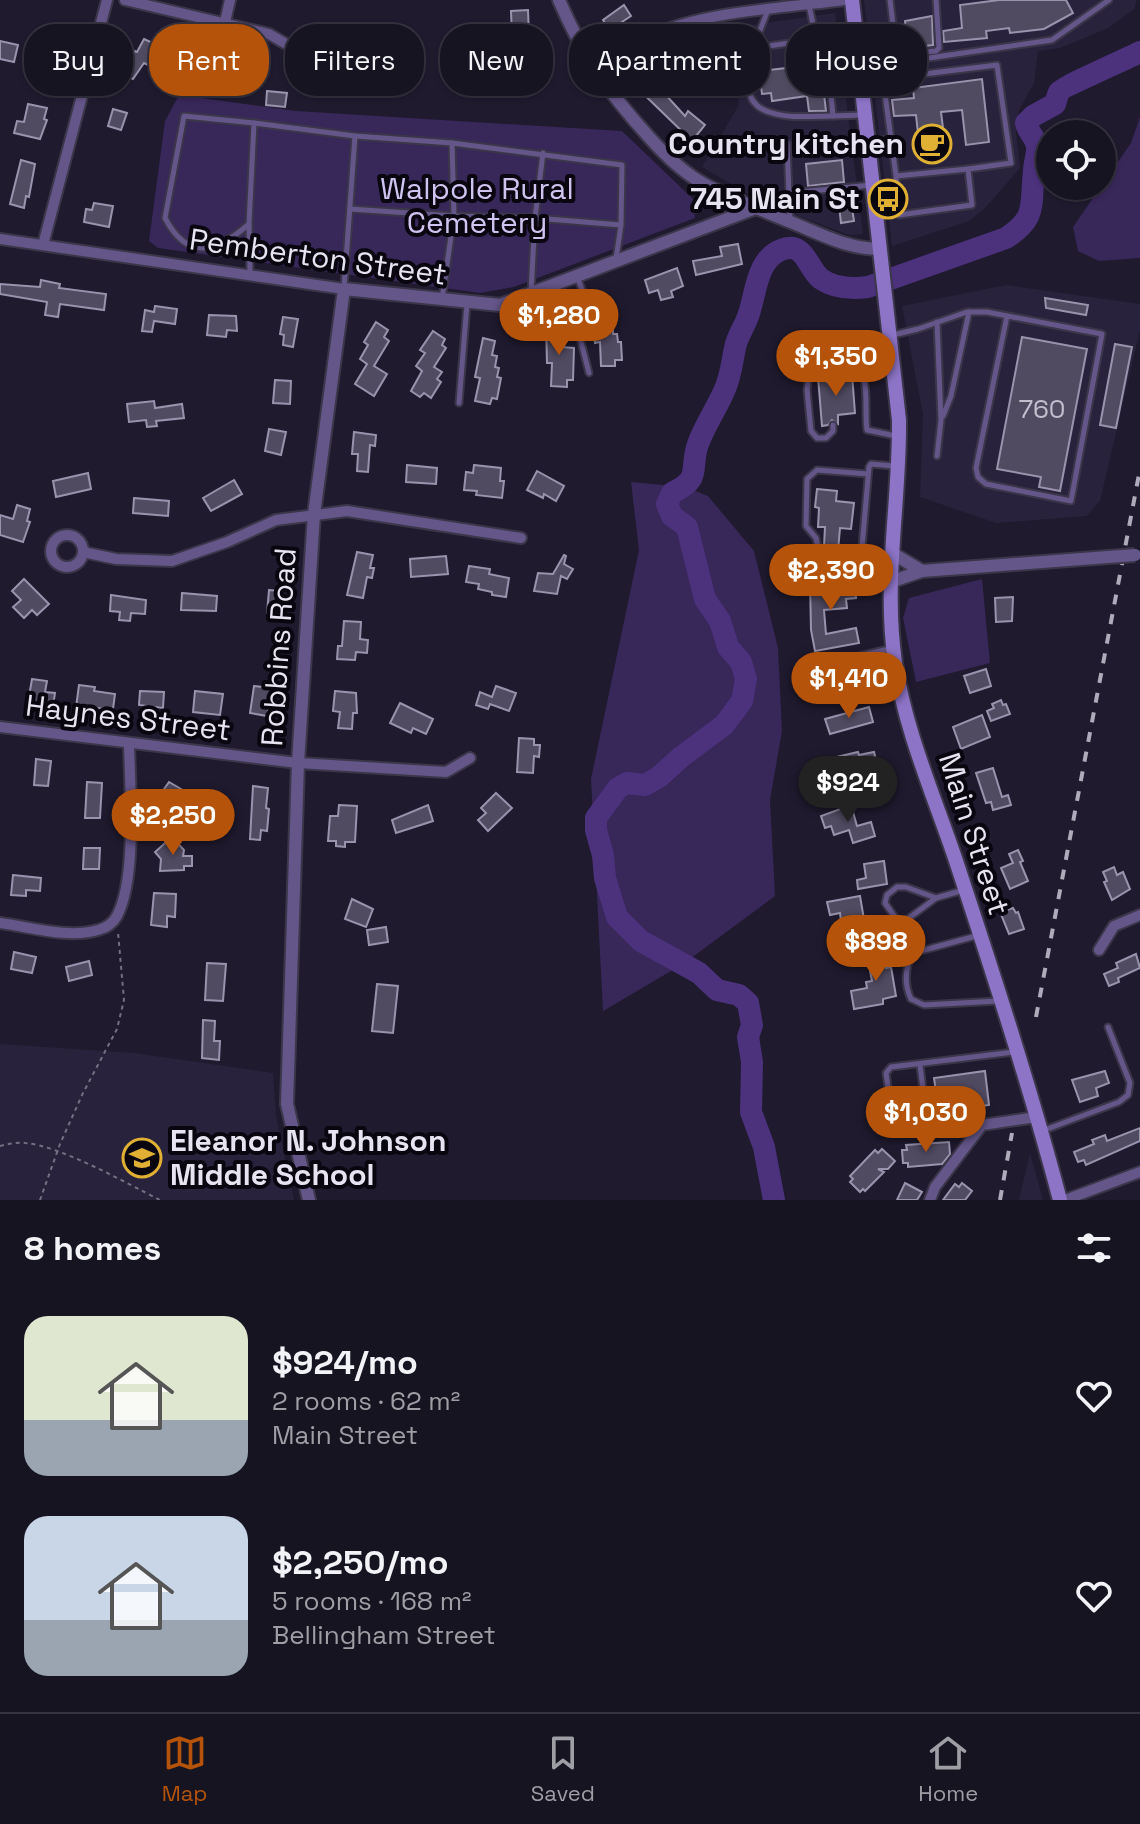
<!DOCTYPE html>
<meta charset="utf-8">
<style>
:root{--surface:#171422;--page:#201d2a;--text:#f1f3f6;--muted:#9e9ea5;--line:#363340;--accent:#b45309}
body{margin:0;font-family:"Space Grotesk",sans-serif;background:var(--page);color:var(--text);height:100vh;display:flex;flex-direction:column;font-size:30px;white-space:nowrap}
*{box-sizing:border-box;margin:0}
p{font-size:26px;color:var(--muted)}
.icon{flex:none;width:44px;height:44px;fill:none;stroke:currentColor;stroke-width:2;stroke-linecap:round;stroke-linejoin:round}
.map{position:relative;height:1200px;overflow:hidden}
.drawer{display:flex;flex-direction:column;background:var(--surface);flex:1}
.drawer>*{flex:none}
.guide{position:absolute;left:24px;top:24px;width:1092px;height:72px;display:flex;gap:16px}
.buttons{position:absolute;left:1036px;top:120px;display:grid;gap:16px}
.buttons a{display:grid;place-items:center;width:80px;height:80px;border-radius:50%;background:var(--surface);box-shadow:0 2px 6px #0004,0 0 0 2px var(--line);font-size:40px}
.price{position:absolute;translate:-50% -68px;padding:0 18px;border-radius:28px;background:var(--accent);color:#fff;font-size:26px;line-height:52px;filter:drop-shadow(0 2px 4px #0008)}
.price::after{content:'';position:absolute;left:50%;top:48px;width:24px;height:18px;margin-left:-12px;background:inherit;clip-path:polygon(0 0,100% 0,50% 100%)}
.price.on{background:#222;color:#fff}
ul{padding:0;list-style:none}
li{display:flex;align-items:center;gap:24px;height:200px;padding:0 24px}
li span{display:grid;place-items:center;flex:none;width:224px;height:160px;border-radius:24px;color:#555}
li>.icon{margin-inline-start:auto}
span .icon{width:96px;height:96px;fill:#fffc;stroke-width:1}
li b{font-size:34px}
h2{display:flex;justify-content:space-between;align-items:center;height:96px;padding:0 24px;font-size:34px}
.chip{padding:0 28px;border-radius:32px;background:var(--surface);box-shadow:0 2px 6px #0004,0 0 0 2px var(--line);font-size:28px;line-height:72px}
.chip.on{background:var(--accent);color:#fff}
.tabs{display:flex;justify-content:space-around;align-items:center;height:112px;border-top:2px solid var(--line);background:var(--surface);font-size:22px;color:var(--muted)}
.tabs a{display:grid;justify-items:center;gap:4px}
.tabs .on{color:var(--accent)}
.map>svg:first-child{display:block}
.built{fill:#29223c}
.green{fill:#382759}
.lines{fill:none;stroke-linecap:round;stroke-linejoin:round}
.river{stroke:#4c317d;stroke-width:22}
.building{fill:#514b62;stroke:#9993ad;stroke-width:2}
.service-casing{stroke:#3b3649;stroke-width:9}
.minor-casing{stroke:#3b3649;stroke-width:14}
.tertiary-casing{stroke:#3b3649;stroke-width:16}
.secondary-casing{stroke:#3b3649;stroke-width:18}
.path{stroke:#746f81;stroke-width:2;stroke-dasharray:4 4;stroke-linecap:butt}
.service{stroke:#645689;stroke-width:5}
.minor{stroke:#645689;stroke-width:10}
.tertiary{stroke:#645689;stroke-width:12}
.secondary{stroke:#8d74c7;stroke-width:14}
.rail{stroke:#aeabba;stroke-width:4;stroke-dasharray:10 10;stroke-linecap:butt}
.tertiary-bridge-casing{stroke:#3b3649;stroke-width:16;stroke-linecap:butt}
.tertiary-bridge{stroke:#645689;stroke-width:12}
.labels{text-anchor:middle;stroke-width:8;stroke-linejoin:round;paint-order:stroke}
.number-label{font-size:26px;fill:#c2bece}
.poi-label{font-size:30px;font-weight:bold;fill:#e7e4f2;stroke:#09060f;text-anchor:end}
.park-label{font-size:30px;fill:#cfc4f0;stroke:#09060f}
.street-label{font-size:30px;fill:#e7e4f2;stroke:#09060f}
</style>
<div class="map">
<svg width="1140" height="1200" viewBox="0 0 1140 1200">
<rect width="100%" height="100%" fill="#1f1a2e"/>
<g class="built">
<path d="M864,0H1137L1134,9L1108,28L1060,48L1038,51L1034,83L1019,110L1016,133L1020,168L986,207L969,221L892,246Z"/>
<path d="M835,13L863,234L849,235L762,202L702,167L739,105L730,28Z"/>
<path d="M1006,285L1140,304V330L1100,501L1087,516L996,523L920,497L923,414L902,306Z"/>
<path d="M0,1044L134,1053L273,1073L276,1116L294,1200H0Z"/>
<path d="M1030,1153L1043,1200H1019Z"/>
</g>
<g class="green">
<path d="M179,95L296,111L622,131L693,199L695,218L514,287L480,293L158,248L149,241L165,121Z"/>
<path d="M1140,117V258L1099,261L1078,251L1073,227L1131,143Z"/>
<path d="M631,482L685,487L708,496L754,551L778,648L782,731L770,800L775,896L683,964L603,1011L591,779L639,550Z"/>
<path d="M982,579L990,663L916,682L903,618L909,598Z"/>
</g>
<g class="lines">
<path class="river" d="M774,1200L764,1147L751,1112L752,1062L748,1037L752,1025L748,1003L739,995L717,990L699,973L641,941L617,917L605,878L603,855L596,830V818L618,788L627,783L645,785L659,777L681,757L724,725L742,701L746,679L741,662L728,647L720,621L705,599L687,527L672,516L667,504L672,493C703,478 689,470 698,444C705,425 717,408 725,389C731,375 732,362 735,348C737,337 743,329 747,319C756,298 755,260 781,250C805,240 807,268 821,279C834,288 853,289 868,287L1006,238C1038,218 1030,204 1034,171C1034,162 1038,154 1037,146C1035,136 1028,133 1026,123L1033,116L1055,104C1056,102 1058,93 1059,92C1062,87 1128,58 1140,52"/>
</g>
<g class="building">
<path d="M999,0H1066L1073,13L1044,29L1010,33L1009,28L986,31L987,38L944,42L943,31L962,28L960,5Z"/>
<path d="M624,5L631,16L622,22L624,25L605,36L599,27L605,23L603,20Z"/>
<path d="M528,10L529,37L512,38L511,11Z"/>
<path d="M932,16L933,45L907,48L905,21Z"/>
<path d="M48,39L62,43L54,68L40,64Z"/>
<path d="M144,39L157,45L148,65L144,63L133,79L119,72L127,55L131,57L135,51L137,52Z"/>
<path d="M0,41L18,45L14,62L0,59Z"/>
<path d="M722,46L724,61L702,63L701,48Z"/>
<path d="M816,48L819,52L826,111H809L807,96L772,101L771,93L762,94L759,71L804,66L802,50Z"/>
<path d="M668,52L678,62L654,82L685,116L688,111L705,125L692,141L630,81Z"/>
<path d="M207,54L224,58L225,61L222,74L208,70L207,77L178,70L182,55L202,60L204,55Z"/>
<path d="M982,79L989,142L966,145L962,110L941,112L946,152L924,154L920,152L916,115L894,116L892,100L914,98L913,88Z"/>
<path d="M267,91L287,93L285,107L266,105Z"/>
<path d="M28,104L47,108L44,119L47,120L40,139L14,133L17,121L24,122Z"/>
<path d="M113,109L127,113L121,130L108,126Z"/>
<path d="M21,160L35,164L29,197L26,196L24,208L10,204Z"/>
<path d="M842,160L844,182L808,186L806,164Z"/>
<path d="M850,195L854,221L841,223L838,197Z"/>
<path d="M94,203L113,206L109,227L84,222L86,209L92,210Z"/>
<path d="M738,244L742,264L696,275L693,261L722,256L720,247Z"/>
<path d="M677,268L683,286L671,291L673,297L661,300L658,290L649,293L645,280Z"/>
<path d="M41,280L60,284L59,288L106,294L104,310L60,304L58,317L45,315L47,302L0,294V284L40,287Z"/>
<path d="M1045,298L1088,305L1086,315L1046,308Z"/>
<path d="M591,304H608V318H613V334H617L618,342H621L622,360H615V366H601L600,342L595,343Z"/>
<path d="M155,306L177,309L175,324L154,321L152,332L142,331L145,310L154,312Z"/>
<path d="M209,315L236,316L237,331L227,330L226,337L207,335Z"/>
<path d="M283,317L298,319L293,347L283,345L284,335L280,334Z"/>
<path d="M376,322L388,330L384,337L389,341L374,366L387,374L374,396L355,384L367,364L360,359L368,345L364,342Z"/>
<path d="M546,324H560L559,333L563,334L562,347L574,348L573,380H567V387L551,386L552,363H547Z"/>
<path d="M433,331L445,339L442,345L446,348L434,367L442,372L437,379L441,382L431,398L424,393L420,397L411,391L422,371L416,366L425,353L420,350Z"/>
<path d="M1022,337L1087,349L1060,491L1039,487L1041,477L997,469Z"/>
<path d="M483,338L495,341L492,355L497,356L495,367L499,368L497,377L501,378L497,399L492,398L490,404L475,401L480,378L475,377Z"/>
<path d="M1115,344L1132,347L1116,428L1100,425Z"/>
<path d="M852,374L855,413L838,415V424L832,420L828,425L822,426L818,377H821L827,382L832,376Z"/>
<path d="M275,380L291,381L290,404L273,403Z"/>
<path d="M154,401L155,408L182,404L184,418L156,421L157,426L147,427L146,420L129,422L127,404Z"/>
<path d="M269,429L286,432L281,455L265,451Z"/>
<path d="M354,432L376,435L375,446L370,445L368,472L357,471L358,454H352Z"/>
<path d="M407,465L437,468L436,484L406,482Z"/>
<path d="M474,465L501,468L500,481H504L502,498L476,495L477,491L464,490L466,472L473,473Z"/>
<path d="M537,471L564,486L556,501L544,494L543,498L527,490Z"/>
<path d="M88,473L91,489L56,497L53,481Z"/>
<path d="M234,480L242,494L211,511L203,498Z"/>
<path d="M817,489L837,491L836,501L854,503L851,529L840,528L838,551L824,546L825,527H818L819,508L815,507Z"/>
<path d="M134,498L169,501L168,516L133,513Z"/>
<path d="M17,505L30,509L27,521L30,522L23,542L0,535V515L13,519Z"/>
<path d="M357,552L373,555L370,568H374L372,578L367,577L363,598L347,595Z"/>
<path d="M564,555L566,556L564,564L573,569L567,579L561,576L557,594L534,591L538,573L553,574Z"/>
<path d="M446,556L448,574L411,577L410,559Z"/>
<path d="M469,566L490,569L489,574L509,578L506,597L492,595V592L478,589L479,584L466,582Z"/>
<path d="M854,578L856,598L846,599L847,608L824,610L826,634L856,628L859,643L815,651L811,630L810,582Z"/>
<path d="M24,579L49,604L37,615L32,610L24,618L13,607L21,600L12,591Z"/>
<path d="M269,590L279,591L280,599H284L282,615L267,613Z"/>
<path d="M182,593L217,596L216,611L181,610Z"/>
<path d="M111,595L146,600L145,614L131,613L130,621L119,620L120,612L110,611Z"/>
<path d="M1013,597L1012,621L996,622L995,598Z"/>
<path d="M344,621L361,622L360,639L368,640L367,653L356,652L355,660L337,659L338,646H342Z"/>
<path d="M986,669L991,686L970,693L964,676Z"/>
<path d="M32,679L47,681L45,692L55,693L53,706L28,702Z"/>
<path d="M79,685L95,687L94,691L115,694L113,709L76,707Z"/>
<path d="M254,686L272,688L267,716L250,713Z"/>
<path d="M496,686L516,693L509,711L490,704L488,709L476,705L480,692L492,697Z"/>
<path d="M140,691L164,692L163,708L139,705Z"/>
<path d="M195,691L223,694L220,715L193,712Z"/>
<path d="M335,691L356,693L357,713H353L352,729L338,728L340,712L333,711Z"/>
<path d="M1001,700L1003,705L1006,704L1010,714L991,721L987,711L994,708L992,704Z"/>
<path d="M400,703L433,719L426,734L413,728L411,733L390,723Z"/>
<path d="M869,707L873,722L830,734L825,719Z"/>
<path d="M982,715L990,737L961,749L953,727Z"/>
<path d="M519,738L534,739V745H540L539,757L534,756L533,773L517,772Z"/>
<path d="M858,752L859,755L874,752L880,775L842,784L837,767L830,768L828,759Z"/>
<path d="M36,759L51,761L48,786L34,785Z"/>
<path d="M993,768L1002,797L1008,795L1011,805L993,810L991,802L986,803L976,773Z"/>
<path d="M87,782L102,783L100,818H85Z"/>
<path d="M169,782L181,789L167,809L155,802Z"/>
<path d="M253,786L268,788L266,808L269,809L267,831L261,830L260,840L250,839Z"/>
<path d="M496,793L512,808L488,831L478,820L486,813L481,808Z"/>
<path d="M339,805L357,806L355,842H345V847L336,846V841H328L330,816H338Z"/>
<path d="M428,805L433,821L396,833L392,820Z"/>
<path d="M851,805L857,826L871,822L875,836L853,843L849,830L834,835L831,826L825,828L821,816Z"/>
<path d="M172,837L184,850L183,856H192V866H184V870L160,871L161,859L155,852Z"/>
<path d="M84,848H100L99,869H83Z"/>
<path d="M1018,850L1023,861L1020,862L1028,881L1010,889L1001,868L1013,863L1009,854Z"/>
<path d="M884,861L887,884L858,889L857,880L866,878L864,864Z"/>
<path d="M1114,867L1117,875L1123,872L1130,889L1112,900L1104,882L1107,881L1103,872Z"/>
<path d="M13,875L41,878L40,891L26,890V896L11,895Z"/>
<path d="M154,893L176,894L175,917L167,916V927L151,925Z"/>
<path d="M860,896L865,925L842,929L840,913L830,915L827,902Z"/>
<path d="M352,899L373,909L366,927L345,919Z"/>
<path d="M1013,908L1016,913L1018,912L1024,929L1009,934L1000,912Z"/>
<path d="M386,927L388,942L369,945L367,930Z"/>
<path d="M882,945L886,968L891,967L896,996L883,999V1004L854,1009L851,991L867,988L866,982L872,981L870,971L873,970L869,947Z"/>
<path d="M14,952L36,957L32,973L11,969Z"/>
<path d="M1136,954L1140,968L1118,978L1119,982L1109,986L1104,974L1118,968L1116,963Z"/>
<path d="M89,961L92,975L69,981L66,967Z"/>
<path d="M207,963L226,964L223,1001L205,1000Z"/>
<path d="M377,984L398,986L393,1033L372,1031Z"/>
<path d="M203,1020L215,1021L214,1041H220L219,1060L202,1058Z"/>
<path d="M985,1071L989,1105L939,1112L934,1078Z"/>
<path d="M1105,1071L1109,1083L1096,1088L1098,1096L1080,1102L1072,1080Z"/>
<path d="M1140,1128V1141L1086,1165L1084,1160L1078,1162L1074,1152L1094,1144L1092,1140L1105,1135L1107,1141Z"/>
<path d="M949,1142L950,1154L942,1164L908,1167V1163H903L902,1150H907L906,1145Z"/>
<path d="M882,1149L895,1161L888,1169H878L884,1172L865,1191L863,1189L860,1192L850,1182L853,1179L850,1176L875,1150L878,1153Z"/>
<path d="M905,1183L922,1192L917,1200H897Z"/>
<path d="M962,1183L972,1191L965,1200H943L955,1184L959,1187Z"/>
</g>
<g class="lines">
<g class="service-casing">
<g id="service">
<path d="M890,0L896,49L899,54L936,51L939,48L936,0"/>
<path d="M809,5L816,39L827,54L857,50"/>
<path d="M768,10C758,37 727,99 769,112C789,119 812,116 833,116"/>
<path d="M755,48L816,39"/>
<path d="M827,54L833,116L863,115"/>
<path d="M899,54L908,61L1052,40L1109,0"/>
<path d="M883,79L997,65L1011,163L968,169"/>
<path d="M863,82L883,79L896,176L968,169L972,205L899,215L896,176"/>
<path d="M184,116L254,123L249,224C217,252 188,262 165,218Z"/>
<path d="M254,123L355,136L452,143"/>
<path d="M869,141L891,139"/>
<path d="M787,143L790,221"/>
<path d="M789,193L872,185"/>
<path d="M350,209L454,216L442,299"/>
<path d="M249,224L250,274"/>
<path d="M616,259L621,225L622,165L452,143L454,216L535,218L621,225"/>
<path d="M577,277L585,297L578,330L589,373"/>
<path d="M344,288L355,136"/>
<path d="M531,292L535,218L543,153"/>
<path d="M827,377L826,370L831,364L842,359C875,365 863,405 867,430L896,436"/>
<path d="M459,403L467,304"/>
<path d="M943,416L951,396L969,312"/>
<path d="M833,425V431L826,438H817L811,431L807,390L811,358L821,352L918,329L967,312H987L1102,334L1071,501L986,484L978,477L976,468L1007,316"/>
<path d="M937,456L941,420L937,322"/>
<path d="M868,474L817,470L807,479L806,526L816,538L822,567L860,570L887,582"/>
<path d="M860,570L869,467L871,464L894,466"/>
<path d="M893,648L842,660L848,693L895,685"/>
<path d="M936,898L906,887H897L887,895L885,903L897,920L905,921L936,898L964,890"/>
<path d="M980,935L913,953C905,968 904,984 911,999L924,1005L998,1001"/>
<path d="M920,1065L923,1089L918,1096L894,1099L889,1094L886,1073L891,1067L1014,1052"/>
<path d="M1042,1131L1119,1102L1128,1095L1130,1083L1108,1027"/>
</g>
</g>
<g class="minor-casing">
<g id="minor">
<path d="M125,0L269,34L288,45"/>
<path d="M225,22L230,0"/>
<path d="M598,77C615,62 631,46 651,36C703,11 786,8 844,0"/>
<path d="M0,239L344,289"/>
<path d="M43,245L107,0"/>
<circle cx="67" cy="551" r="16"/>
<path d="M83,552L116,559L172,561L227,542L276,520L347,511L521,538"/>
<path d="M0,727L298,763L446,772L470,758"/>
<path d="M0,923C31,927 68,939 98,930C106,928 113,923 117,916C137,878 130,789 129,744"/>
<path d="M1099,950L1114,926L1140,915"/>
<path d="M930,1200L935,1187L982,1125L1037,1117"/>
<path d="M1065,1200L1140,1172"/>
</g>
</g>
<g class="tertiary-casing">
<g id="tertiary">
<path d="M559,0C583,56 608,92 649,137C665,155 682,172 704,184C731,199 760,209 788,221C819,233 846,249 880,249"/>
<path d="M922,571L1108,557"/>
<path d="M890,582L922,571L892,553"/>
<path d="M309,1200L287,1104L298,763L314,514L344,289L500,305L756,208"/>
</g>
</g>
<g class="secondary-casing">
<path id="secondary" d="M852,0L899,420C900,501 883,581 895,662C905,731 935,798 957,864C994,976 1030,1087 1060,1200"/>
</g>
<g class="path">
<path d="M0,1146C8,1144 17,1142 25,1143C61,1146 126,1183 160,1200"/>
<path d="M40,1200L60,1144L83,1093L117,1029L124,1000L118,932"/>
</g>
<use href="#service" class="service"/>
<use href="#minor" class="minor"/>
<use href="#tertiary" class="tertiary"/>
<use href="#secondary" class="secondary"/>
<g class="rail">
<path d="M1036,1017L1140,469"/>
<path d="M1000,1200L1012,1133"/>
</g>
<g class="tertiary-bridge-casing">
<path id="tertiary-bridge" d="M1108,557L1135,555"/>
</g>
<use href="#tertiary-bridge" class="tertiary-bridge"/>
</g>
<defs>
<g id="cafe-ring" transform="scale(2)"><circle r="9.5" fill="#09060f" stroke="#e0b034" stroke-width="1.5"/><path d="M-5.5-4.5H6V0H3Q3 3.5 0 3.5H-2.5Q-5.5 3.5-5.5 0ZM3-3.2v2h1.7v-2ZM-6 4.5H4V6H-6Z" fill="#e0b034"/></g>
<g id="bus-ring" transform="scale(2)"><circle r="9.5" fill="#09060f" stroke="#e0b034" stroke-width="1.5"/><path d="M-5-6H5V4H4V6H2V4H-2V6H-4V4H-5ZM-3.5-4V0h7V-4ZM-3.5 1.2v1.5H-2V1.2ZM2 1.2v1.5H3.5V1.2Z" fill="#e0b034"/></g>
<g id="school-ring" transform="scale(2)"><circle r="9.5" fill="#09060f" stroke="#e0b034" stroke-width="1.5"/><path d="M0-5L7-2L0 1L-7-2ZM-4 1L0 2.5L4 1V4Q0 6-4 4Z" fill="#e0b034"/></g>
</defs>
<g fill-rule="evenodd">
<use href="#cafe-ring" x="932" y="144"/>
<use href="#bus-ring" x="888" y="199"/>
<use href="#school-ring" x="142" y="1158"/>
</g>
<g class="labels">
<g class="number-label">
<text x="1042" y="418">760</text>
</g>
<g class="poi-label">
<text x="904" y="154">Country kitchen</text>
<text x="860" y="209">745 Main St</text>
<text x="170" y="1151" text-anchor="start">Eleanor N. Johnson<tspan x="170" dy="34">Middle School</tspan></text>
</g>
<g class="park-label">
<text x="477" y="199">Walpole Rural<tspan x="477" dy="34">Cemetery</tspan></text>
</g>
<g class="street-label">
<text transform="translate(318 257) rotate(8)" y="10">Pemberton Street</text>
<text transform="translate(279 647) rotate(-86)" y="10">Robbins Road</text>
<text transform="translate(128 718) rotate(7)" y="10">Haynes Street</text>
<text transform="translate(974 834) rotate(72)" y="10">Main Street</text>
</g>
</g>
</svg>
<div class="buttons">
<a><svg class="icon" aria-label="locate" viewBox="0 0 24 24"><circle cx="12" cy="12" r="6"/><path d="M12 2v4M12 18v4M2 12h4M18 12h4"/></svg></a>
</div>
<b class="price" style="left:559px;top:357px">$1,280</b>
<b class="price" style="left:836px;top:398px">$1,350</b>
<b class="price" style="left:831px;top:612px">$2,390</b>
<b class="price" style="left:849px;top:720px">$1,410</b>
<b class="price on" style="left:848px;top:824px">$924</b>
<b class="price" style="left:173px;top:857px">$2,250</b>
<b class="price" style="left:876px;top:983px">$898</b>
<b class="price" style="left:926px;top:1154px">$1,030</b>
<div class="guide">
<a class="chip">Buy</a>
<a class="chip on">Rent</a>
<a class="chip">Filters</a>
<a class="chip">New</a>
<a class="chip">Apartment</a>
<a class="chip">House</a>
</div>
</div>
<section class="drawer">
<h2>8 homes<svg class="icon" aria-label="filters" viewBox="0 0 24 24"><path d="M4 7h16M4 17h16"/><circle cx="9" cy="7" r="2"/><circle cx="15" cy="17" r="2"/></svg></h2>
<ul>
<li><span style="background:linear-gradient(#dfe7d0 65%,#9aa5b1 0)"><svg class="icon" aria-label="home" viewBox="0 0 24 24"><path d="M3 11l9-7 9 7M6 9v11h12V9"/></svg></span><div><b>$924/mo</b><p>2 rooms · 62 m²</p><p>Main Street</p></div><svg class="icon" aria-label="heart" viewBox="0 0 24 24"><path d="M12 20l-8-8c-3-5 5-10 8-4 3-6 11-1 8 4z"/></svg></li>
<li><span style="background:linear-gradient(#c9d6e8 65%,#9aa5b1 0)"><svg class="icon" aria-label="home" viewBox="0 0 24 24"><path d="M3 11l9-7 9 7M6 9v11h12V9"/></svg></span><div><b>$2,250/mo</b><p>5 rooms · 168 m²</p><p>Bellingham Street</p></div><svg class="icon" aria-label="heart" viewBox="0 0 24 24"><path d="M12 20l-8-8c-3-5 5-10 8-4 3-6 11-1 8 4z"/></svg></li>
</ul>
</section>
<nav class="tabs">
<a class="on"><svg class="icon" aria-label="map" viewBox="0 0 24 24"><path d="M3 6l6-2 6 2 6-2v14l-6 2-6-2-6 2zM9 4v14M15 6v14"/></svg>Map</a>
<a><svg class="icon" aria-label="saved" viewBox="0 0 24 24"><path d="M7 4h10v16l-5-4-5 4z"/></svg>Saved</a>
<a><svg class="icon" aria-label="home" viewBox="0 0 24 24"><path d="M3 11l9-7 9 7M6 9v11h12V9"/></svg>Home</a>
</nav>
